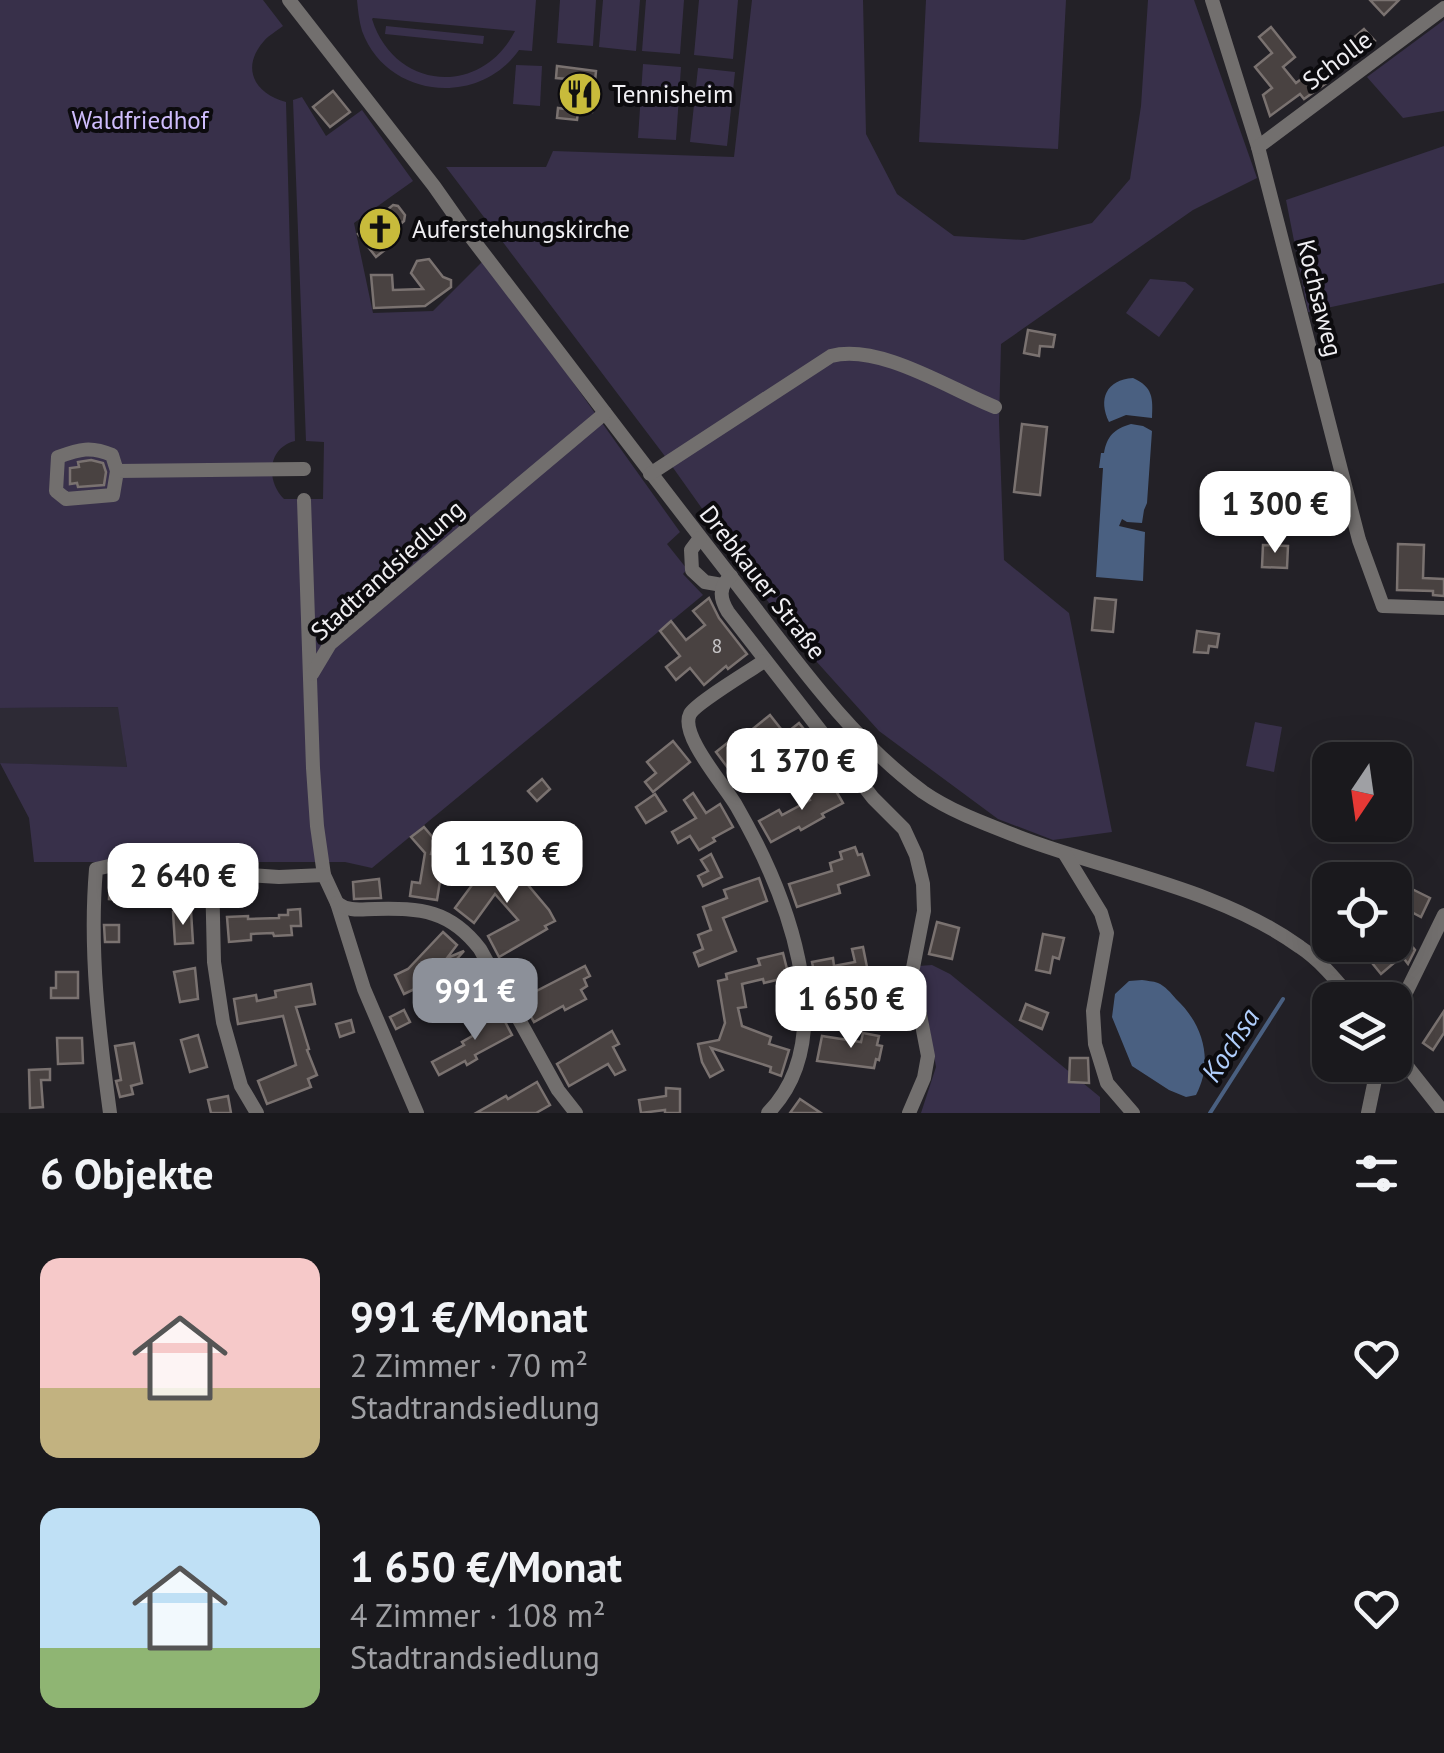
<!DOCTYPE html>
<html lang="de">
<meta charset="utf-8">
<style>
:root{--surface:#1a191d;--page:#27262a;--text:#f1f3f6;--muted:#9fa0a4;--line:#38383b;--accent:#8c9099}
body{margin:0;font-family:"PT Sans",sans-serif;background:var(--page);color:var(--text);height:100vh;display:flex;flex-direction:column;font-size:38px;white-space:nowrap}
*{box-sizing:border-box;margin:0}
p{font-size:32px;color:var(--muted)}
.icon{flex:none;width:55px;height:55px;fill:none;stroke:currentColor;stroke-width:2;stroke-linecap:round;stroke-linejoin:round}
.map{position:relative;height:1113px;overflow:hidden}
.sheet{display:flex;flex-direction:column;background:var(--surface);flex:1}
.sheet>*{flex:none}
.needle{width:65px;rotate:193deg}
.buttons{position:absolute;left:1312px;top:742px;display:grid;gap:20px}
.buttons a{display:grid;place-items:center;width:100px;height:100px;border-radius:20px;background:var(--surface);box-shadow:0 10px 40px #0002,0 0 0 2px var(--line);font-size:50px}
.price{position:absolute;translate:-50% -85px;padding:0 22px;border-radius:20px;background:#fff;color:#222;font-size:32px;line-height:65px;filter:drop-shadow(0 2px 5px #0008)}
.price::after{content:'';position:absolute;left:50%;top:60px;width:30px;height:22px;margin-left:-15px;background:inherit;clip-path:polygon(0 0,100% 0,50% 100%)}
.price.selected{background:var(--accent);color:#fff}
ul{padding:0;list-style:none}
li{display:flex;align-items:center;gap:30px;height:250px;padding:0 40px}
li span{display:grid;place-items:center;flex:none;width:280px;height:200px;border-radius:20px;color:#555}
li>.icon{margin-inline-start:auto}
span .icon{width:120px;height:120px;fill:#fffc;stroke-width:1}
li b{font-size:42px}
h2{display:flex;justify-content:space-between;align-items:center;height:120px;padding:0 40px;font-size:42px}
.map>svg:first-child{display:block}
.built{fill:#2d2a35}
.green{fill:#38304a;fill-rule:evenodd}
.water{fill:#4a6081}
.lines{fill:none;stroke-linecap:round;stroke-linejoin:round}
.stream{stroke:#4a6081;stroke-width:4}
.building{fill:#494241;stroke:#7a7270;stroke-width:2.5}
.minor{stroke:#726f6e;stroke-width:14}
.labels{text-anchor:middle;stroke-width:8;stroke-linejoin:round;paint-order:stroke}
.number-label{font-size:20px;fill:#c6c4c6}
.street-label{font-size:25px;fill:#f0eff3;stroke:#0c0b0e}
.poi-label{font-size:25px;fill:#f0eff3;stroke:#0c0b0e;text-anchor:start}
.park-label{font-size:25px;fill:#cfbdfd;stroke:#0c0b0e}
.water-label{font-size:28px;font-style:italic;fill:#b0cefc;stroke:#0c0b0e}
</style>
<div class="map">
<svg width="1444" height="1113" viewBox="0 0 1444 1113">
<rect width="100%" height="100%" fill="#232127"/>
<path class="built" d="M119,707L127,768L0,763V708Z"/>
<g class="green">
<path d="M0,0H263L283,26C277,31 269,35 264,41C240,68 255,94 286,102L295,441C267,448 266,481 284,499H323L324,442L306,441L293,100L302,97L326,136L362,110L413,181L354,223L373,313L433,311L485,259L680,532L667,544L687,569L683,574L703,595L372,868L345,862H34L29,818L0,763L127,767L118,707L0,708Z"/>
<path d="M357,0H536L532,51L519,50C479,107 387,99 362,31C359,21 358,10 357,0ZM372,19L373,18L515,31C481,98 394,90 372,19Z"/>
<path d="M560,0H596L593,46L557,43Z"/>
<path d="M603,0H640L636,51L599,47Z"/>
<path d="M646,0H684L680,54L642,51Z"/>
<path d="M699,0H738L733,59L694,55Z"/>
<path d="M752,0H863L866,134L897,194L954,236L1024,240L1092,223L1130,179L1141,106L1148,0H1194L1257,178L1193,210L1001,344L999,421L1004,560L1069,613L1112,832L1053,840L998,819L879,731L789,631L664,455L446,167H546L553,151L734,157Z"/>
<path d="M926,0H1066L1058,149L919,142Z"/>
<path d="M1444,20V111L1403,118L1367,77Z"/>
<path d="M386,26L484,36L483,44L385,34Z"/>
<path d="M643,64L681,67L676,140L638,138Z"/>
<path d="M516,65L542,66L540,106L513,104Z"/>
<path d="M698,68L735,72L727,146L690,142Z"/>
<path d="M1444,146V283L1308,312L1286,200Z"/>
<path d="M1150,279L1185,282L1194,289L1159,337L1126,313Z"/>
<path d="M1255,722L1282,727L1274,772L1246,766Z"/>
<path d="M932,965L950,974L1100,1097V1113H921L936,1067L919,966Z"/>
</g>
<g class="water">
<path d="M1133,378C1153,387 1153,398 1152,418L1126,415L1109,422C1098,399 1106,380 1133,378Z"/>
<path d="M1131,424L1143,426L1152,431L1147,503L1144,510L1142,523L1127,522L1122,519L1119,526L1145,532L1143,581L1096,577L1103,468H1099L1101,453H1104C1107,436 1114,429 1131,424Z"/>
<path d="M1142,980C1147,981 1153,981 1158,983C1165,986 1171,993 1176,999C1203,1024 1214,1061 1196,1095L1186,1097L1169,1090L1132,1066L1112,1017L1115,994L1129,981Z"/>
</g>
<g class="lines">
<path class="stream" d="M1210,1113L1283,999"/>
</g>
<g class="building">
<path d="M1370,0H1399L1384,15Z"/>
<path d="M1271,27L1295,57L1283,67L1296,83L1313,70L1325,84L1304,99L1300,94L1270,116L1263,95L1272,88L1255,67L1272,53L1259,37Z"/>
<path d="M1364,29L1375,41L1360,55L1349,42Z"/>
<path d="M557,66L596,71L592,112L578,111L577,120L557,118L558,108L565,109L567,79L556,78Z"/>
<path d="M333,91L350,112L330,127L313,107Z"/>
<path d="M393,205L398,206L405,215L404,221L385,237L391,245L376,257L358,234Z"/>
<path d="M429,259L443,277L451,280V287L425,306L374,308L371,275H392L393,290L423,289L411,273L417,261Z"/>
<path d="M1028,330L1055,335L1053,347L1040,346L1039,356L1024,353Z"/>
<path d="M1022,424L1047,427L1040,495L1014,492Z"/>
<path d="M91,460L103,463L106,472L104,485L78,487L77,483L70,484V468L79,467L78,462Z"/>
<path d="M1398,544L1424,545L1423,578L1444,579V596L1433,595V591L1397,590Z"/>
<path d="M1263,545L1288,546L1287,568L1262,567Z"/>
<path d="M709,598L719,618L747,654L728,669L726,666L704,685L690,668L676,680L666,667L680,656L660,631L671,621L686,640L705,625L693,611Z"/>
<path d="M1095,598L1116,600L1113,632L1092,630Z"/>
<path d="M1197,631L1219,634L1217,647L1209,646L1208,653L1194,652Z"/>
<path d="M770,715L785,734L799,723L812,739L797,751L788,740L764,759L758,751L731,772L716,752L731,740L734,744Z"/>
<path d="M673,741L690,762L653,792L645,782L656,773L647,762Z"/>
<path d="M542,779L550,789L537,801L528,791Z"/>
<path d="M832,784L843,803L822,814L824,817L801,830L799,827L771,842L759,821L779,810L782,815L810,800L806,792L816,787L819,791Z"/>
<path d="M693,793L706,813L720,804L733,827L713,838L715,841L699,850L690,836L678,843L672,832L696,818L684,800Z"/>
<path d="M655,794L666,811L646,823L636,807Z"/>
<path d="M424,827L435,840L431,854L437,855L436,862H439L437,875H441L437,900L410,896L412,882L420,883L425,853L411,837Z"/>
<path d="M855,847L858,855L862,854L869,875L838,885L840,893L797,907L789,884L832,871L830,863L842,859L840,852Z"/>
<path d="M491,853L517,872L549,910L555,921L545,926L547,929L499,957L488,936L518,920L495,894L474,923L455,908L475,881L479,884L491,868L484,862Z"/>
<path d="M711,854L722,877L703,886L698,876L708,871L701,860Z"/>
<path d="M759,878L767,901L723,918L736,951L699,966L694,953L703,949L698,935L711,930L703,907L727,898L724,890Z"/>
<path d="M110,879L136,880V887L174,889V904L109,899Z"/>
<path d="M379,879L381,898L354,899L353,882Z"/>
<path d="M1412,889L1430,898L1421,917L1402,907Z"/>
<path d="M300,909L301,926H291L292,935L274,936L273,933L251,934V940L229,942L227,917L248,916V919L279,918V915H288V910Z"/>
<path d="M191,911L193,943L175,944L173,912Z"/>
<path d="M937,922L959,928L952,959L929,954Z"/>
<path d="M104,925H119V942H105Z"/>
<path d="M1395,926L1415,950L1408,964L1402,956L1381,974L1368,958L1384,945H1395Z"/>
<path d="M443,932L457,945L447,958L464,951L449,968L451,970L434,985L423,990L421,986L404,994L395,975L408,969Z"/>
<path d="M1043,934L1064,938L1059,959L1053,957L1050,973L1036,970Z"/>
<path d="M863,947L868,972L837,978L838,983L817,987L812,962L833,958L834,966L855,962L852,949Z"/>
<path d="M783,953L789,977L764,983L763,979L742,984L746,1007L738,1008L742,1026L771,1037L769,1044L789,1050L781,1076L770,1072L771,1067L711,1048L723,1070L710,1077L702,1062L698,1044L719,1040L725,1023L718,981L727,979L726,974L760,965L758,959Z"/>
<path d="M585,966L590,976L584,979L587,986L581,990L586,999L565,1010L563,1006L534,1022L521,999Z"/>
<path d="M195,968L198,999L180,1002L174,972Z"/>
<path d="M56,972H78V998H51V988H56Z"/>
<path d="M311,984L315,1004L296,1007L309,1049L307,1050L317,1075L308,1079L311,1087L267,1104L258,1081L296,1065L283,1016L238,1024L234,999L256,995L257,1001L276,997L275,991Z"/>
<path d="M1026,1004L1048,1013L1042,1029L1020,1020Z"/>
<path d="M404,1010L410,1022L396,1029L390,1017Z"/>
<path d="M1444,1011V1033L1433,1050L1423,1043Z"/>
<path d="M500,1012L512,1035L475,1055L477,1059L467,1065L465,1061L439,1075L432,1062L464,1045L462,1042L474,1035L471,1028Z"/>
<path d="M351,1020L354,1032L340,1037L336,1024Z"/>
<path d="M612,1031L619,1044L613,1047L625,1070L615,1075L608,1064L569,1086L557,1064Z"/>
<path d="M863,1033L879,1036L877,1045L882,1046L879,1060L876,1059L874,1068L817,1061L822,1036L861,1042Z"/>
<path d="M198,1035L207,1067L190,1072L181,1040Z"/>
<path d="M57,1038H82L83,1063L58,1064Z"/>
<path d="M134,1043L142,1083L131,1086L133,1094L120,1097L116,1081L121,1080L115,1046Z"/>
<path d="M1070,1058H1088L1089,1083L1069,1082Z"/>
<path d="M50,1069V1080H41L43,1107L30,1108L29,1070Z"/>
<path d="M537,1082L550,1105L536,1113H476L506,1096L508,1099Z"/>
<path d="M666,1088L680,1089V1113H665V1110L641,1113L639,1100L666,1096Z"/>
<path d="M228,1096L231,1113H211L208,1100Z"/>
<path d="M800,1099L821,1113H790Z"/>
</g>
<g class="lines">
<g class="minor">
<path d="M289,0L434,186L460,223C551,341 640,460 732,578C790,652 846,735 923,792C952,812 986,824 1019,837C1111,872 1218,888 1300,947C1321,961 1337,981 1353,1000"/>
<path d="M1212,0L1258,147L1359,540L1383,606L1444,608"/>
<path d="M1258,147L1444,8"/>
<path d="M117,471L113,495L66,499L56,491L58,457C80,449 91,446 112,455L117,471L304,469"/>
<path d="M650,474L831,356C879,343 950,389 995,407"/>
<path d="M304,500L313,768L317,826L324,875L337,903L364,989L417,1113"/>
<path d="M700,538L691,550L692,570L705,582L722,585"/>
<path d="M731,576C718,587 720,599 728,612L873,798L904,829L916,855L923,884L924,911L912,973L928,1056L924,1078L909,1113"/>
<path d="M764,661C750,671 696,703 690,714C679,735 726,787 737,807C783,887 845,1034 768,1113"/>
<path d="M312,674L330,644L605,413"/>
<path d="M1065,854L1101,913L1107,933L1093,1011L1095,1044L1107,1083L1133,1113"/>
<path d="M212,873L214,962L223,1022L241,1086L257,1113"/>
<path d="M337,903C349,912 361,909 375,909C421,908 450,910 480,949L558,1090L576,1113"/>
<path d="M1395,1015L1444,915"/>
<path d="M1395,1051L1444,1113"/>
<path d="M110,1113C99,1032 89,951 96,869L109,866L279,877L324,875"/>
<path d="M1368,1113L1378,1065"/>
</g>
</g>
<defs>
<g id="restaurant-disc" transform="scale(2.25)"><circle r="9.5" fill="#c8bb3b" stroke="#0c0b0e"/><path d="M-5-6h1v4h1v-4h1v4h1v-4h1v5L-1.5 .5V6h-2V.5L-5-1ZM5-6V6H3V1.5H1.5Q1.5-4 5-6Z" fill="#111"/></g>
<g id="church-disc" transform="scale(2.25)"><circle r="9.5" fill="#c8bb3b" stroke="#0c0b0e"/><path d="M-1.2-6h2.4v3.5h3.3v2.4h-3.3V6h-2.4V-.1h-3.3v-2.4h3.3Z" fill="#111"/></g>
</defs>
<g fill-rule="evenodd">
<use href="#restaurant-disc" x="580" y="94"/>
<use href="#church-disc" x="380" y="229"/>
</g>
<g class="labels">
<g class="number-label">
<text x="717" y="653">8</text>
</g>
<g class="street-label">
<text transform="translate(1337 60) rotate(-37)" y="9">Scholle</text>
<text transform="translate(1320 298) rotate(76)" y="9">Kochsaweg</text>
<text transform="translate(387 570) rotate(-42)" y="9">Stadtrandsiedlung</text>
<text transform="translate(763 582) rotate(52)" y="9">Drebkauer Straße</text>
</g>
<g class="poi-label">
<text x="612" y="103">Tennisheim</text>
<text x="412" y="238">Auferstehungskirche</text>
</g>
<g class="park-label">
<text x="140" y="129">Waldfriedhof</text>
</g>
<g class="water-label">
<text transform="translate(1230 1045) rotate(-57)" y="10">Kochsa</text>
</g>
</g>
</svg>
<div class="buttons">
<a><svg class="needle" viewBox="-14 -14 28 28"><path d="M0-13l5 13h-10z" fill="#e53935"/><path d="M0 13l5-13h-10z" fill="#9fa0a4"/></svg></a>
<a><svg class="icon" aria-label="locate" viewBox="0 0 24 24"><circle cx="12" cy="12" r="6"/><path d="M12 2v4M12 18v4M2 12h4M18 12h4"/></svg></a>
<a><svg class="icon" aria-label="layers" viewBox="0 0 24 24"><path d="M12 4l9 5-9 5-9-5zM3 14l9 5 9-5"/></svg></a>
</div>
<b class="price" style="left:1275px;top:556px">1 300 €</b>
<b class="price" style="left:802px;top:813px">1 370 €</b>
<b class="price" style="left:507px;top:906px">1 130 €</b>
<b class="price" style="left:183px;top:928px">2 640 €</b>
<b class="price selected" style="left:475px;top:1043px">991 €</b>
<b class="price" style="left:851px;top:1051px">1 650 €</b>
</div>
<section class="sheet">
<h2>6 Objekte<svg class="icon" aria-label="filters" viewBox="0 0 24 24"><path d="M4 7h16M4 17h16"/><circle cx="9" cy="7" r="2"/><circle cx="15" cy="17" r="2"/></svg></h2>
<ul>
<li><span style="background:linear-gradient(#f6c9c9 65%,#c2b280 0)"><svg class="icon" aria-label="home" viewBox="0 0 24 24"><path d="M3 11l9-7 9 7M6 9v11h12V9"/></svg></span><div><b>991 €/Monat</b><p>2 Zimmer · 70 m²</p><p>Stadtrandsiedlung</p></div><svg class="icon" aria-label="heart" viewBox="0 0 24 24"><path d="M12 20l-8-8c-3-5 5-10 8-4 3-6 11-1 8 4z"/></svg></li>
<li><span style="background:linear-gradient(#bfe0f5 70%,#8fb573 0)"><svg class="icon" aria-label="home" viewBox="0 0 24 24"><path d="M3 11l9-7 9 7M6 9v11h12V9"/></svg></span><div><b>1 650 €/Monat</b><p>4 Zimmer · 108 m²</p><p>Stadtrandsiedlung</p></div><svg class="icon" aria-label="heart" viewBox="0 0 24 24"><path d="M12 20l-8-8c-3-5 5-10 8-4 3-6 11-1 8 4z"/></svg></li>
</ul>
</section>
